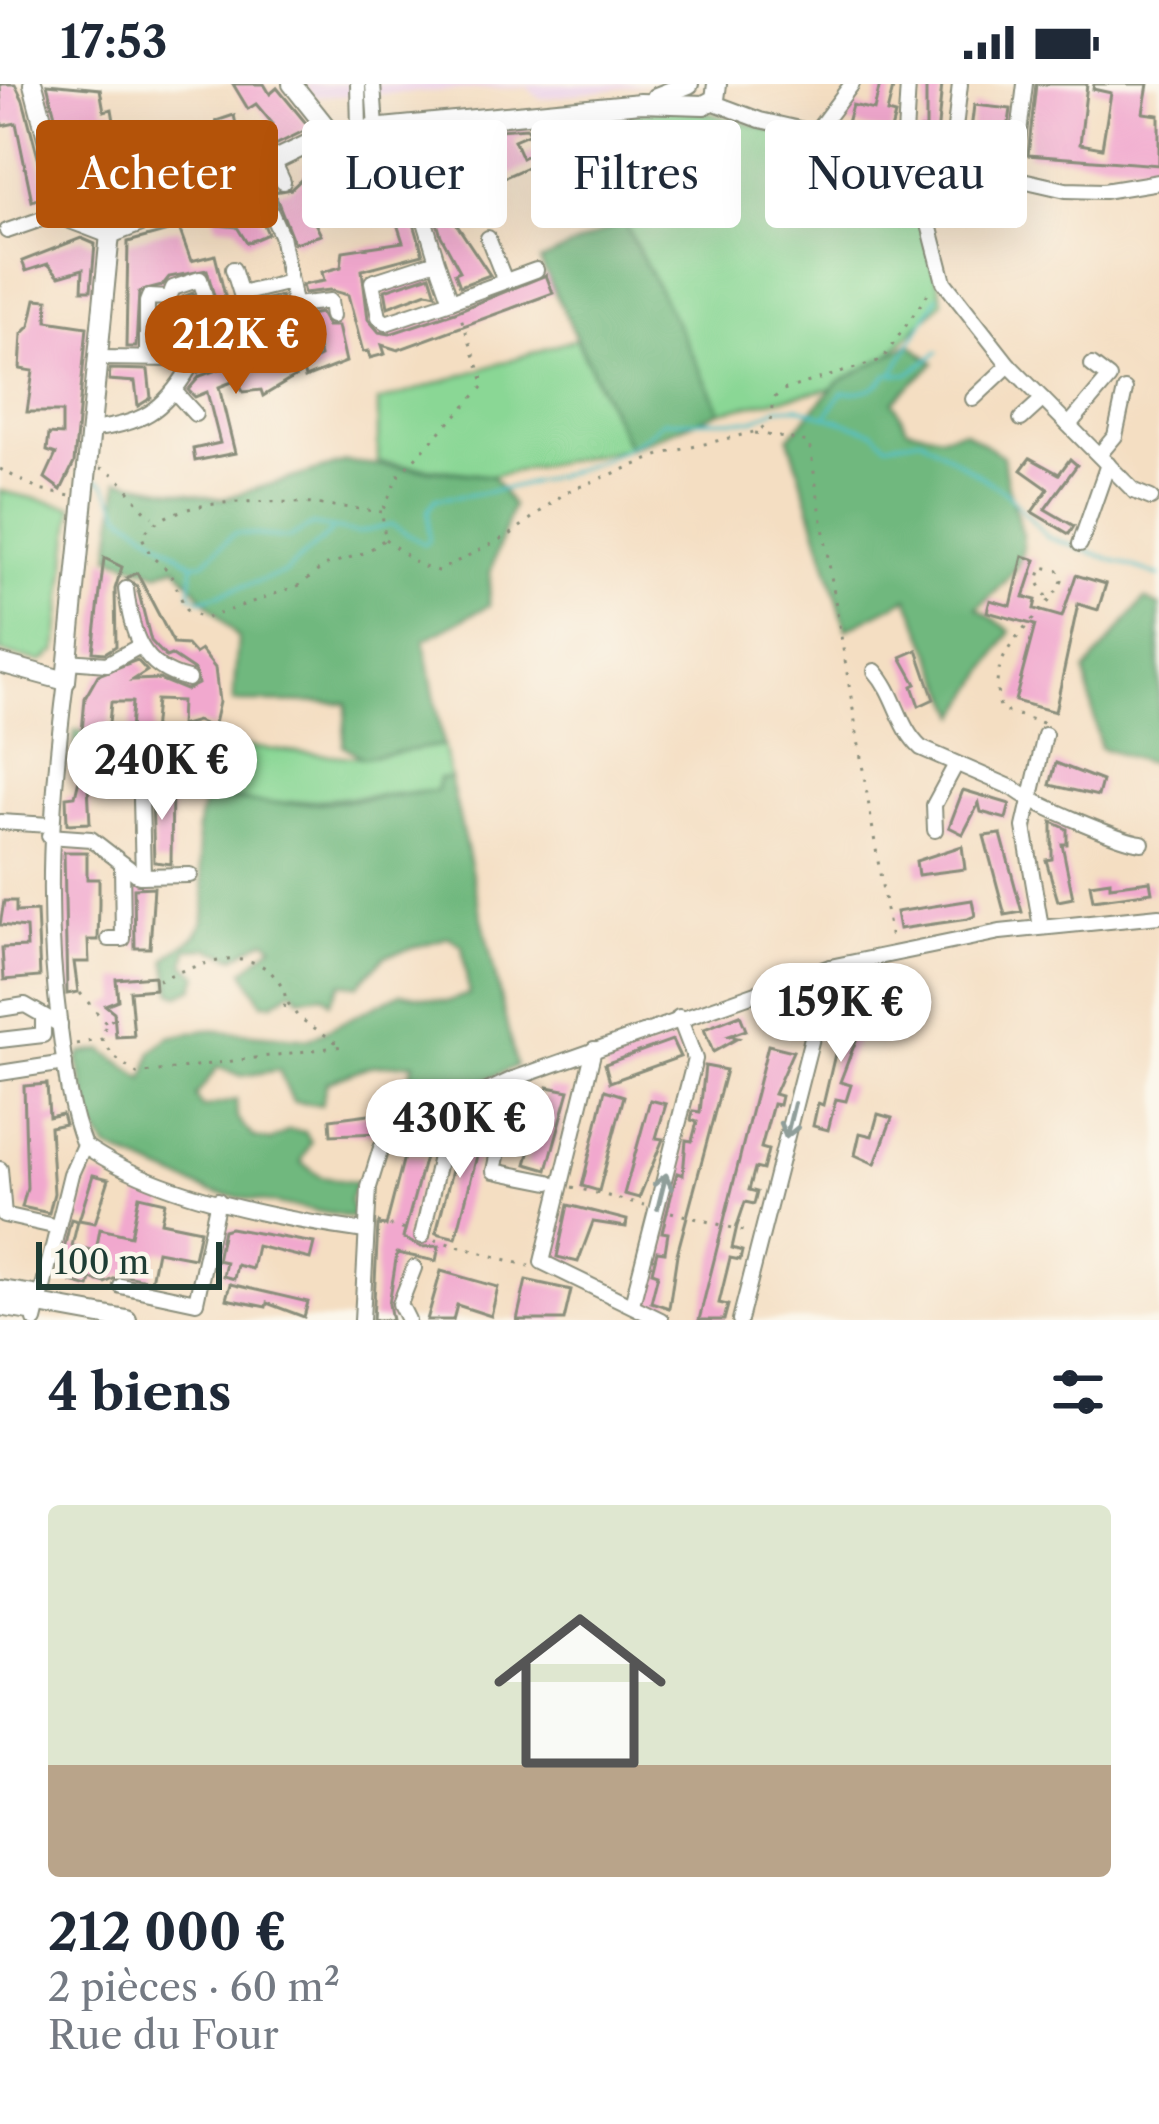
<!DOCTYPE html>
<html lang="fr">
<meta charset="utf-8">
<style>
:root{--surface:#fff;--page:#f2f2f3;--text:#1f2937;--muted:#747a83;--accent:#b45309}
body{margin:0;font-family:"Libre Caslon Text",serif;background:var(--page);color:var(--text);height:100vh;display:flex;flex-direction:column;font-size:45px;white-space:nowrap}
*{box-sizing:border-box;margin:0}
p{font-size:39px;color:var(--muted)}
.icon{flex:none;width:66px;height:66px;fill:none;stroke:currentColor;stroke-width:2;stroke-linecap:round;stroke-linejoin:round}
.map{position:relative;height:1236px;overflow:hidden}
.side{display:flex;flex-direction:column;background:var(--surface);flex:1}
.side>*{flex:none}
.top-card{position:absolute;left:36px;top:36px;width:1089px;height:108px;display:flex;gap:24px}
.scale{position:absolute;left:36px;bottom:30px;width:186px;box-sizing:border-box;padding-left:12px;border:6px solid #1f3d34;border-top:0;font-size:33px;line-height:42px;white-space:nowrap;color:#1f3d34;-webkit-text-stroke:9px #fbf7ec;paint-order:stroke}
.price{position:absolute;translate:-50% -102px;padding:0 27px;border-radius:42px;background:#fff;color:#222;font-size:39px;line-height:78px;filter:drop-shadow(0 3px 6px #0008)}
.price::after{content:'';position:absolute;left:50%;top:72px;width:36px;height:27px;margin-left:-18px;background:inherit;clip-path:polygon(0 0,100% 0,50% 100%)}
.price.on{background:var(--accent);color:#fff}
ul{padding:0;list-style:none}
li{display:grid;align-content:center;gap:24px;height:636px;padding:0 48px}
li span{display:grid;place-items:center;height:372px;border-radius:12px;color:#555}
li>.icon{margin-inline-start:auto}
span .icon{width:216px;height:216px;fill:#fffc;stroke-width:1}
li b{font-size:51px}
h2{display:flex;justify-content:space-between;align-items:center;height:144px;padding:0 48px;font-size:51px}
.tag{padding:0 42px;border-radius:12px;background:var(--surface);box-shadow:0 12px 48px #0002;font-size:42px;line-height:108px}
.tag.on{background:var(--accent);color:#fff}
.status{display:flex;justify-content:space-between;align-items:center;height:84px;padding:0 60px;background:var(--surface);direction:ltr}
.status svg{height:33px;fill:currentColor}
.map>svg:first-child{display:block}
.built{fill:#ecd1ea}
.green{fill:#8ad795;stroke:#548a64;stroke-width:3}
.forest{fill:#6fb87e;stroke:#477a59;stroke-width:3}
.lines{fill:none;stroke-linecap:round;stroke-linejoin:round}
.stream{stroke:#53c1c9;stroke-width:3}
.building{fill:#f1a8ce}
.minor-casing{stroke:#8a8e7b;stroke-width:18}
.major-casing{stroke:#8a8e7b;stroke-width:22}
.path{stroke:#8a8e7b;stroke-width:3;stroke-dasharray:3 9;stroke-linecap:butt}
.minor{stroke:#fff;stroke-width:14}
.major{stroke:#fff;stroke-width:18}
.oneway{stroke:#8f9e9a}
</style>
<div class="status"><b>17:53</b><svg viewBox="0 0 49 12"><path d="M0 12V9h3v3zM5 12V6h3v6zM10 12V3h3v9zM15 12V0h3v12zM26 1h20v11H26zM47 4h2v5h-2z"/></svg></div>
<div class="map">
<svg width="1159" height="1236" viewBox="0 0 1159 1236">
<rect width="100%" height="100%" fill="#fbf7ec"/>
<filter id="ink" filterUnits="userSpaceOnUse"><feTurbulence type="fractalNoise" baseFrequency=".00833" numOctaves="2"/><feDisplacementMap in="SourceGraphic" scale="24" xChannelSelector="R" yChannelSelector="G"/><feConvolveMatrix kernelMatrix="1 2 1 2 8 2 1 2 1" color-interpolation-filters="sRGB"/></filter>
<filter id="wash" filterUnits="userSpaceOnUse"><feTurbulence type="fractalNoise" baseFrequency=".004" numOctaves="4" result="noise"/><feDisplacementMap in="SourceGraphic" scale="48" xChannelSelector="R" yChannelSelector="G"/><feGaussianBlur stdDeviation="2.7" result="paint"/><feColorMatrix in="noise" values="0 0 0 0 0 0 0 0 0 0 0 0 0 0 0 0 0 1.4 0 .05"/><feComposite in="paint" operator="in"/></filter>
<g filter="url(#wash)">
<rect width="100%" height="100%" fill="#f4dec2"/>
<path class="built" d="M305,0H653L540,15L527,3L315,13Z"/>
<g class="green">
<path d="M683,23L906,80L943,217L862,298L721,327L624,138L652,124L617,30Z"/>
<path d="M576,255L629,364L492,392L378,378V318Z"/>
<path d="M0,407L73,423L57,567L41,578L0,568Z"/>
<path d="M75,647L362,674L443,661L450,694L439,696L436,707L252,721L75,674Z"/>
</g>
<g class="forest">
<path d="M624,138L721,327L629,364L540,177Z"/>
<path d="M910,260L934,279L893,317L907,344L940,351L964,347L1003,372C1009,448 1057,459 977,524L1011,547L959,631L908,514L846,545L789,353L837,299Z"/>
<path d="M346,378L492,392L512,422L490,489L489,521L424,556L443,661L362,674L343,661L347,619L233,618L238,554L176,482L157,489L110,472L119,396L222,415Z"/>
<path d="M1145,515L1159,522V682L1100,664L1085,588Z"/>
<path d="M450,694L516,982L395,1037L389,1021L404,1006L414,979L369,982L327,998L321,1021L293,1018L279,986L242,992L218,983L196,1012L202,1024L236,1016L237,1035L254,1054L271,1057L289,1046L305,1048L311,1058L301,1078L321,1093L357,1099L349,1116L355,1134L210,1108L108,1065L92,1040L78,976L82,969L103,966L144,995L152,968L169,953L206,946L309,955L401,909L447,918L469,910L462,862L449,853L385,872L358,901L341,899L330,918L323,911L300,914L292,906L273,919H262L244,887L273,861L266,855L234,873L208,864L188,865L185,881L198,890L194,904L179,911L172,908L166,876C174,865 188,861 196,851C223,817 177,753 210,710C283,730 361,714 436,707L439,695Z"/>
</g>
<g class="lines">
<g class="stream">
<path d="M894,288L938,212"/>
<path d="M827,331L842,308C860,309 877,307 887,290H908L938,268"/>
<path d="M94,394L105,400L122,430L193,480L203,479L235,449L289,454L313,441L357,449L392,441L424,460L429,457L428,426L436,415C502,409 616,385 663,337L753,336L778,324L798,323L874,348L887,360L921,354L1007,409L1047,453L1159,492"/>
<path d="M193,481L190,510L201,516L284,489L331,448"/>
</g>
</g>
<g id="blocks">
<g class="building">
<path d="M0,0H15L23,16L48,111L32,117L16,39L2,42Z"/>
<path d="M47,0L100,5L104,27L112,25L114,37L107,61L66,74Z"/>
<path d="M233,0H264L270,10L277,4L310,44L189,103L186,95L196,90V81L215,76L225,80L216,37L234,31L240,60L258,55L272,39L256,20L248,25Z"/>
<path d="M880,0H894L887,29L895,31L890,50L847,39L852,21L874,26Z"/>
<path d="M926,0H942L936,63L920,59L921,45H926Z"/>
<path d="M1036,0H1087L1080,60L1102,64L1111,9L1093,5L1094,0H1148L1143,29L1159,31V81L1028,71Z"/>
<path d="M974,21L1011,25L1005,67L969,63Z"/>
<path d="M527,44L530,49L514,56L522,74L576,45L582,58L492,99L486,84L473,88L464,66L490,63L487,56L500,51L498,46Z"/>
<path d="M142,48L151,97L142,105L147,121L122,131L119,122L96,130L79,124L72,95L123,79L131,49Z"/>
<path d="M358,60L360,70L345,74L350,95L319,102L323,115L306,121L321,151L294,159L274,108L291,105L306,91L304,81L314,78L313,73L335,62Z"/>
<path d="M431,73L453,135L490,191L460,202L455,189L460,187L441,152L419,79Z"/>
<path d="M399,89L423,170L362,186L368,235L379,248L390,250L455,228L546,191L553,209L398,266L382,261L385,270L370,274L368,267L363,268L348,211L330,206L304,209L302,201L324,197L322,188L341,183L343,167L403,158L387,109L388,95Z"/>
<path d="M957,93L1012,105L1009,122L998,121L999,113L954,105Z"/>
<path d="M248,105L268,150L247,159L237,143L217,141L210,123Z"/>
<path d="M179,144L191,177L215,171L228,224L218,227L207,186L169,193L162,202L139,208L136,263H126L128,158Z"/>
<path d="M81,154L95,160L91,206H82L83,185L59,192L48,180L26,187L22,177Z"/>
<path d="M430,191L436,210L427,208L388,223L385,206Z"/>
<path d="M193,209L198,226L207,233L213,263L190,268L169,264V255L192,253L183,213Z"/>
<path d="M281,212L286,238L252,249L248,233L257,228L255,218Z"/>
<path d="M36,215L48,216L47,237L87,243L74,379L61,406L45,394L56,370L47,367L49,350L62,351V328H27L33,287L20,285L22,250L30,242Z"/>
<path d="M320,229L327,242H338L346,278L305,294L302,282L320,273L315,251L309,252L308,231Z"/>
<path d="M292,275L298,291L263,312L261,306L243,308L237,296L219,303L235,369L195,377L193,365L220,359L207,308L195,313L188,306L200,292L238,278L243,288Z"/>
<path d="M110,285L148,286L151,314L138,322L135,298L109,296Z"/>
<path d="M1030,374L1059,390L1070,375L1077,381L1045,425L1074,442L1069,450L1032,428L1048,405L1021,386Z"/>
<path d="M1023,472L1036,476L1024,513L1036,516L1034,525L1062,533L1076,491L1106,500L1098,526L1078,520L1055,628L1015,617L1035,541L987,528L990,516L1011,522Z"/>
<path d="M104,474L122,483L115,505L116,562L105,569L93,568Z"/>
<path d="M137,489L174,560L187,561L195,570L201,566L215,584L219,618L213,644L197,637L180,642L181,617L156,616L153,650L130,648L132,618H111L108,650L82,648L85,614L98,591L137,576L147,587L133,596L159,595L186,606L198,600L195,587L171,571L166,573L151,557L137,502L126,494Z"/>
<path d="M917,566L934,615L919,622L912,602L916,600L901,573Z"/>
<path d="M84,674L87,683L107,688L103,704L88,702L90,739L67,740L66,713L75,712Z"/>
<path d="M1056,679L1102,697L1098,712L1050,701Z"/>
<path d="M158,697L172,701L171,780L154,778L152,713Z"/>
<path d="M963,706L1010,720L1006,735L981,728L979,719L963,750L949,743Z"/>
<path d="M1052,738L1067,745V760H1062L1073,814L1058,817L1046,776L1052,775Z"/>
<path d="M1001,750L1022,828L1005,831L984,752Z"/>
<path d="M962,762L965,785L918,791L916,777Z"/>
<path d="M64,768H87V795H99V820L98,856H88L89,878H74L78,908L67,910Z"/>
<path d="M1110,797V802L1150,797L1152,808L1093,816L1090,800Z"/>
<path d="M154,803L150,864H135L134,804Z"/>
<path d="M972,816L975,832L968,835L899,845L896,828Z"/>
<path d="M4,817H16V828L37,827L40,893L4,896L2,864L27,863L26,844L0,841Z"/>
<path d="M154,892L155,905L130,907L134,952L116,953L114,928L105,921L118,916L116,895Z"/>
<path d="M847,919L868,925L840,998L851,1001L846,1017L836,1015L828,1046L813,1042L818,1019L823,1021Z"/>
<path d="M740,931L746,946L729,952L738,954L713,968L704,945Z"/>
<path d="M672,956L680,973L610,998L605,980Z"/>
<path d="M768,961L793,967L774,1010L781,1012L779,1021L773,1020L761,1064L768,1066L763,1086L755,1084L749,1106L757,1108L754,1120L745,1118L737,1142L732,1164L742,1167L740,1176L730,1174L719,1219L728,1221L724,1236H699Z"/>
<path d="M705,982L726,986L677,1170L669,1224L651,1218L658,1190L652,1188L657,1167L665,1168L668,1149L662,1148L677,1089L683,1091L686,1056L692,1057L697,1038L691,1036L693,1027L700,1028Z"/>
<path d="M47,1000L49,1033L62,1030L65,1040L50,1043L54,1109L49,1129L22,1123L27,1104L24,1002Z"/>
<path d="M548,1003L569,1007L547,1086L526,1080Z"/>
<path d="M605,1006L624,1012L599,1107L582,1102Z"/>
<path d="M650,1016L666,1020L656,1054L663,1055L639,1114L624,1110Z"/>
<path d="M377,1029L379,1049L331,1051L330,1035Z"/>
<path d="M878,1030L892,1034L875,1080L855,1071L860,1049L872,1052Z"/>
<path d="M464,1040L484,1044L456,1154L436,1149Z"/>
<path d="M405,1069L425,1073L403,1154L421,1163L439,1162L436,1177L397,1169L389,1220L392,1236H373L378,1141L386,1142Z"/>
<path d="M93,1091L109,1095L95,1139L79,1136Z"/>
<path d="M139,1112L165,1118L161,1138L200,1146L194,1174L157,1167L151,1197L122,1191L105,1199L91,1195L89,1203L71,1198L73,1190L59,1186L71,1135L78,1137L72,1162L96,1167L100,1145L131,1152Z"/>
<path d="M568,1121L627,1136L626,1143L593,1138L578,1178L557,1173Z"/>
<path d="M230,1144L314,1159L310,1175L257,1162L252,1185L237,1181L234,1195L223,1192L226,1178L217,1176L223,1146Z"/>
<path d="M441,1187L498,1203L491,1232L457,1221L453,1236H427Z"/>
<path d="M526,1196L571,1206L564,1236H517Z"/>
<path d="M230,1200L308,1218L304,1233L267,1219L266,1223L226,1215Z"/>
</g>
</g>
</g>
<g filter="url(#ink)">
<use href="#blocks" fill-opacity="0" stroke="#8a8e7b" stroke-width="3"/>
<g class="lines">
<g class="minor-casing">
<g id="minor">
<path d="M358,0L359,46"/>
<path d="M373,0L376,44"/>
<path d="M712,18L760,36L1066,106L1104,107L1159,98"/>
<path d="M396,42L437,177L372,198L379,233L386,239L451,217L437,177"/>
<path d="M816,48L852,0"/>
<path d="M904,69L908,0"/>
<path d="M911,71L944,198L1009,281L1134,407L1151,414"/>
<path d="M272,74L283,98"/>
<path d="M951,80L960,0"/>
<path d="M55,89L118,69L120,46"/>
<path d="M1002,90L1016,74L1025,0"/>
<path d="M7,147L65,127"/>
<path d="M488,154L505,197"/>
<path d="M233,185L241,210L290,198"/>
<path d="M169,214L173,204L200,195L208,222"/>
<path d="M451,217L536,186"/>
<path d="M295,221L330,217L332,232"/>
<path d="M147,246L171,244L169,214L149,213L147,218V274"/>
<path d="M97,274L180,275L190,283"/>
<path d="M175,308L195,330"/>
<path d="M973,315L1009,281"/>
<path d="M1021,335L1043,315"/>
<path d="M1069,341L1109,294L1092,281"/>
<path d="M89,346C142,340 163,328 190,283L299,245L281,151L252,87"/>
<path d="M1099,371L1115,352L1125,306"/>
<path d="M1080,460L1108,380"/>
<path d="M126,505C131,549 141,584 188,595"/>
<path d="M68,577L107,580L138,563"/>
<path d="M875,587C896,610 898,643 921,664L1015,705C1026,717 1124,758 1142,759"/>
<path d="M141,715L143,792"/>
<path d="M0,738L50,741"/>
<path d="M935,746L934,721L955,682"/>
<path d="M49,752L91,755L139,792L190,791"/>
<path d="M1041,843L1024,743L1045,651"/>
<path d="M109,855H123L122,779"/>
<path d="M0,925L25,921L60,941"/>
<path d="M0,956L43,951V932"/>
<path d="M594,965L542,1178L661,1236"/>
<path d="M0,989L65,979"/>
<path d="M513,995L494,1087L549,1098"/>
<path d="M84,1061C156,1112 278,1135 365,1147"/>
<path d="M0,1085L4,1131L58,1143"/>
<path d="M422,1152L451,1024"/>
<path d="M121,1202L196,1218L218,1116"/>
<path d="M632,1220L695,975L679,933"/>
<path d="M35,1236L71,1090L84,1061C69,1025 65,984 60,945C44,826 51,715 66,597"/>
<path d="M362,1236L369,1103L381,1064L400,1048L513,995L830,883L1000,848L1159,832"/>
<path d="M408,1236L400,1220L414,1184"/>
<path d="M740,1236L830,883"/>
</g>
</g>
<g class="major-casing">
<g id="major">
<path d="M33,0L68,134L110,150L177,124L331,49L640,19L704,21L715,15L717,0"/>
<path d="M292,0L331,49"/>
<path d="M656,13L689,0"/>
<path d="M0,579L66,597L110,150"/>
<path d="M0,1206L33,1211L39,1220L127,1236"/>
<path d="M0,1222L30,1227L39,1220"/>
</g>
</g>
<g class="path">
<path d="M755,349L809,358L891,856"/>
<path d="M100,384C124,391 133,418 152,433"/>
<path d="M0,385L39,406L70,412"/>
<path d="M382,428C323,420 176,400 142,453L151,472L170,488L186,526L204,535L300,501L324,482L367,468L385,455L382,428L398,392L485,301L459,228"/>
<path d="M385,455L420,482L438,487L511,450L566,408L663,370L758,347L770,338L773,315L783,306L882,276L932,204"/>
<path d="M1043,639L1001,626C981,564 1042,539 1062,497L1058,486L1042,483L1038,498L1045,511L1053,512"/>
<path d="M158,896C191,883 252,857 278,897C285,907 287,913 284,924"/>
<path d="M80,909L106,939"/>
<path d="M288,919L298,933L340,961"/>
<path d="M102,955L113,972L137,990L343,962"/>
<path d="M76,960L102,955L106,939L113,935"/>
<path d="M572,1103L644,1121"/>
<path d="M671,1128L748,1148"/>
<path d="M378,1138L409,1147"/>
<path d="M435,1156L529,1182"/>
</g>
<use href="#minor" class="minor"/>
<use href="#major" class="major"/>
</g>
<defs><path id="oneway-shaft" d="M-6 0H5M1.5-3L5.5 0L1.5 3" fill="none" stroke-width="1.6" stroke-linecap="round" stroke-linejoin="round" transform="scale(3)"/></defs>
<g class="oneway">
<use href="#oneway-shaft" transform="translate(790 1037) rotate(104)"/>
<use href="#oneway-shaft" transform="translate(662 1107) rotate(-76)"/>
</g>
</g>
</svg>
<div class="scale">100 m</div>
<b class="price on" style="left:236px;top:313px">212K €</b>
<b class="price" style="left:162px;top:739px">240K €</b>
<b class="price" style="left:841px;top:981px">159K €</b>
<b class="price" style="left:460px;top:1097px">430K €</b>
<div class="top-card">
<a class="tag on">Acheter</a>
<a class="tag">Louer</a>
<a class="tag">Filtres</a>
<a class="tag">Nouveau</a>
</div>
</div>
<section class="side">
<h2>4 biens<svg class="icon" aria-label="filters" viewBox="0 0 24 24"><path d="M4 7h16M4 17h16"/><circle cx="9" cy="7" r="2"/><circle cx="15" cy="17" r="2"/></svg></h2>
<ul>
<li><span style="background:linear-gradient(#dfe7d0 70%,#b9a48a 0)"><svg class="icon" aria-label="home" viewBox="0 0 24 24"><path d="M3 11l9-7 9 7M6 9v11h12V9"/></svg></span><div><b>212 000 €</b><p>2 pièces · 60 m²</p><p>Rue du Four</p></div></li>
</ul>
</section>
